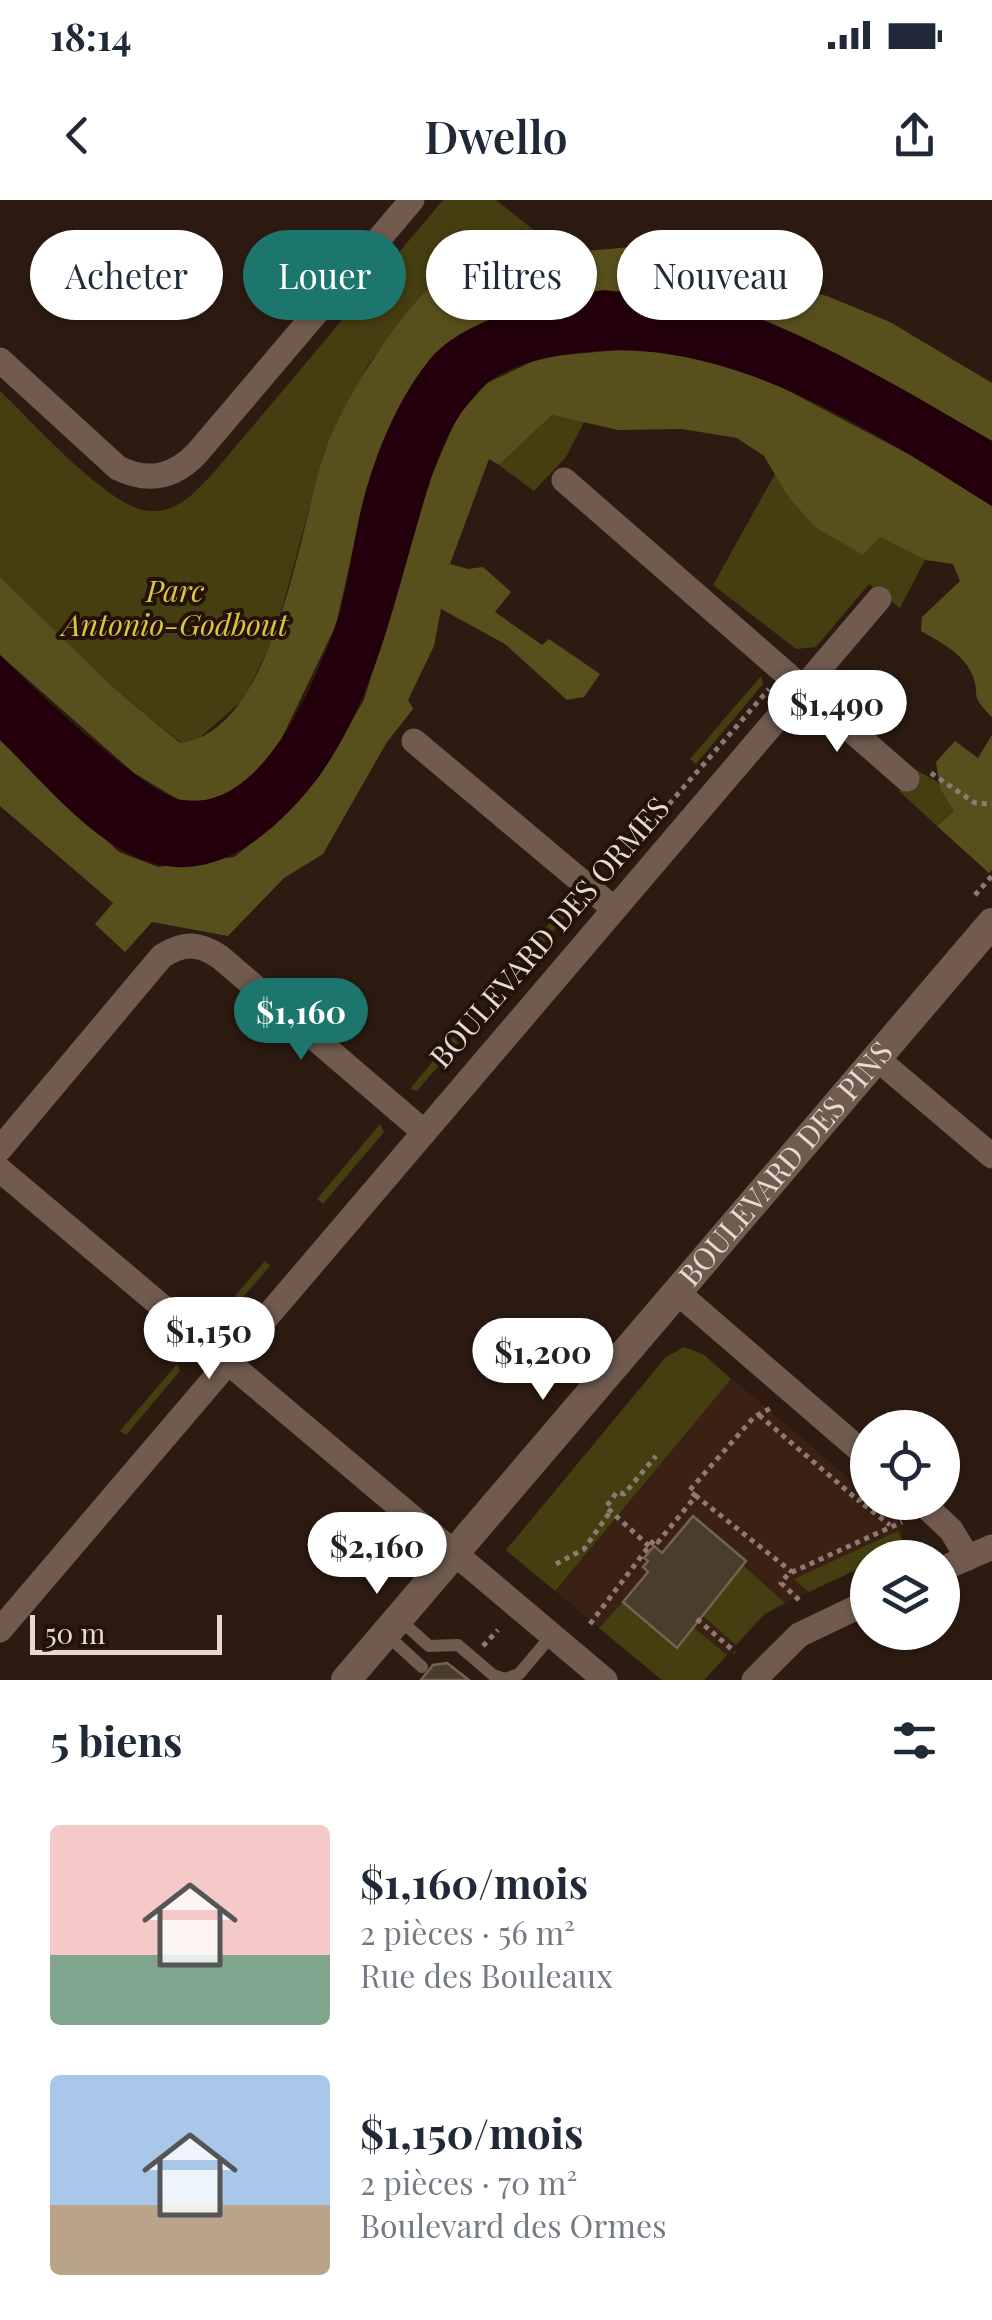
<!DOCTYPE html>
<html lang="fr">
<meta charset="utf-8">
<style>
:root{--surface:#fff;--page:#f6f6f7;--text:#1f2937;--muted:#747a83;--accent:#1c766e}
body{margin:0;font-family:"Playfair Display",serif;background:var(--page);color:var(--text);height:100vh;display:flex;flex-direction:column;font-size:38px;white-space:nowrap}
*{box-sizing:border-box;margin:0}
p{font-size:32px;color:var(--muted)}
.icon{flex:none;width:55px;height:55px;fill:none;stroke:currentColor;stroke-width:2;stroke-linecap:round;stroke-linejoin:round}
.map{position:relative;height:1480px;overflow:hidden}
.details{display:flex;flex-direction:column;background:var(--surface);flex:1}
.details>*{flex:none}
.hud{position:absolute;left:30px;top:30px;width:932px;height:90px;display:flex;gap:20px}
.tools{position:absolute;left:850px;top:1210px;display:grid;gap:20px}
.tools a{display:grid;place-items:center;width:110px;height:110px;border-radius:50%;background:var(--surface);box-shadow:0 2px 8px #0004;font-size:50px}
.scale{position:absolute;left:30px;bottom:25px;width:192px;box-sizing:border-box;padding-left:10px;border:5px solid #e7dad3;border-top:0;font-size:28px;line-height:35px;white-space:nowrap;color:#e7dad3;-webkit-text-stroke:8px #231208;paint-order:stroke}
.price{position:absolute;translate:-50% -85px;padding:0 22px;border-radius:35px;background:#fff;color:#222;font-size:32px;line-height:65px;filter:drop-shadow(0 2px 5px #0008)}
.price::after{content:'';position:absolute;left:50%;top:60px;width:30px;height:22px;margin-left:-15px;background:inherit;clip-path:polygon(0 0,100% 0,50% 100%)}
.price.active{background:var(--accent);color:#fff}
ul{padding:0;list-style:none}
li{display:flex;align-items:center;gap:30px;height:250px;padding:0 50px}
li span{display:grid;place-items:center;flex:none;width:280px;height:200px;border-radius:10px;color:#555}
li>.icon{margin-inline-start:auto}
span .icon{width:120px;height:120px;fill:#fffc;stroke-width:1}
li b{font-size:42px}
h2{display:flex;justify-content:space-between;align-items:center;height:120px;padding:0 50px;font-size:42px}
.chip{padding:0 35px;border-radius:45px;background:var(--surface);box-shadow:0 2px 8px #0004;font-size:35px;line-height:90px}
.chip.active{background:var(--accent);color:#fff}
.status{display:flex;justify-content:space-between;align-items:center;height:70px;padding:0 50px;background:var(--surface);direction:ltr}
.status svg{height:28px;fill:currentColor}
header{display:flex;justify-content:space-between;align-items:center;height:130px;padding:0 50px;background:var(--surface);font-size:45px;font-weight:600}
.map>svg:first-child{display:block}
.built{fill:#3a2113}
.green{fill:#453e10}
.forest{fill:#58501c}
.water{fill:#23000b}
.building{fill:#4b3d2b;stroke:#726451;stroke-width:2.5}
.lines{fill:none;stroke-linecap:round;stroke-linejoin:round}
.path{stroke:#8b7b73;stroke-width:5;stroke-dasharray:5 5;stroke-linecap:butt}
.service{stroke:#715b4f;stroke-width:12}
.minor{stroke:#715b4f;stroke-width:25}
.tertiary{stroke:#715b4f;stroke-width:30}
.labels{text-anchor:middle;stroke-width:8;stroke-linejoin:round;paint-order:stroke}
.park-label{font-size:30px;font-style:italic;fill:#dbc640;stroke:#231208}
.street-label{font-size:30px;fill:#e7dad3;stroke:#231208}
</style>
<div class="status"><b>18:14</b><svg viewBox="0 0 49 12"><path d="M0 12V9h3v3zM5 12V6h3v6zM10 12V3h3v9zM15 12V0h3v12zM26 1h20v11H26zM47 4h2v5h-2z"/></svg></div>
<header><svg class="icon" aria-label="back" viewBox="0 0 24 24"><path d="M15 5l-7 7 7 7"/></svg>Dwello<svg class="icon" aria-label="share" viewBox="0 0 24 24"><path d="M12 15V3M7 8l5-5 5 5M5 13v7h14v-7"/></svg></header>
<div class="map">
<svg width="992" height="1480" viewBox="0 0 992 1480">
<rect width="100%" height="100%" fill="#2d1b11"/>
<path class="built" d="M684,1147L703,1154L867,1294L868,1302L878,1303L895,1317L903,1331L894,1353L868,1358L867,1365L771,1409L704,1480H662L506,1350L666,1157Z"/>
<g class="green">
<path d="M443,0H496L564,54L451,70L392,132L368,165L325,250L275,435L244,499L195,542L181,543L115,489L0,377V191C31,220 111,311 151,311C180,312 197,290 215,271Z"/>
<path d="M552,215L584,222L566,257L534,291L499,265Z"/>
<path d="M775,274L787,295L862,354L880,337L925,360L900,408L869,384L816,447L796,449L713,385Z"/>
<path d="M761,476L763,484L696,564L690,559Z"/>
<path d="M916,570L940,583L954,611L937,626L899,591Z"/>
<path d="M644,613L649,618L605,668L599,665Z"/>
<path d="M568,701L572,708L507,787L501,781Z"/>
<path d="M453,837L458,843L417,891L410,889Z"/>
<path d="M380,924L384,932L323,1004L317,999Z"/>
<path d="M265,1061L270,1066L230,1112L222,1111Z"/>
<path d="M684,1147L703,1154L731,1179L555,1391L506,1350L666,1157Z"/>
<path d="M177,1164L180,1171L126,1235L120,1231Z"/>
<path d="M898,1331L902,1339L894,1353L868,1358L867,1365L809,1392L794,1379Z"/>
<path d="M743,1365L785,1403L763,1415L736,1445L701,1414Z"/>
<path d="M623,1402L676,1448L694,1428L727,1455L704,1480H662L599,1428Z"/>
</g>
<g class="forest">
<path d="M629,47L827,96L890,122L992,183V241L907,192L766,121L537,100L367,286L336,425L278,546L245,585L209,601L179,600L134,573L0,455V377L115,489L180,543C276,532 300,323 325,251C344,198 403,104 449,71C469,57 597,51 629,47Z"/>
<path d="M640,148L701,159L762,177L916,258L992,306V517C967,492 982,498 972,474C963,453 940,442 921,431L922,417L960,381L953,364L925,360L880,337L863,355L815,327L787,295L764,256L737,238L682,229L618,230L552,215L499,265L489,259L450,364L468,369L483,367L511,392L495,412L542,445L549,439L600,474L584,497L567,500L505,444L441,409L434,446L408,500L413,509L387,542L323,654L284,678L228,736L152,722L125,752L95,724L113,703L0,606V540L119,652L158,667L234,657L274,626L318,578L364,500L431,277L457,217L487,183L542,157Z"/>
<path d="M992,535V670L989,673L937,626L954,611L940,588L936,562L955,541L978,558Z"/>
</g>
<path class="water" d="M603,90C658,95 716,100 768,122C845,154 920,199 992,241V306C870,229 726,133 577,153C547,157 509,164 485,185C446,220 431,277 417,325C384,438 360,560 261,636C151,721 75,613 0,540V455C32,487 143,593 182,600C261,613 313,487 335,427C351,382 353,332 367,287C380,242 401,195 430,159C465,117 552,98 603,90Z"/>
<g class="building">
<path d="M693,1316L746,1361L677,1448L623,1402L648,1372L643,1367L648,1361L644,1358L654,1346L662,1353Z"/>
<path d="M447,1463L469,1480H421L433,1465Z"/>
</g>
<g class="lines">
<g class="path">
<path d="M931,573L975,603L992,604"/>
<path d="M610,672L769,489"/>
<path d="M975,695L992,676"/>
<path d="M759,1215L859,1301"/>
<path d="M868,1290L859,1301L890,1325"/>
<path d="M696,1296L689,1291L754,1217L771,1208"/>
<path d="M649,1346L606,1307L617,1292L624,1294L656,1256"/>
<path d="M556,1364L584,1349L610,1312"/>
<path d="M799,1400L781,1383L788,1374L902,1322"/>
<path d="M697,1419L735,1452"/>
<path d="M590,1424L649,1346L655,1339L658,1342L696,1296L792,1372"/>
<path d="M483,1446L498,1430"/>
</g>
<g class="service">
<path d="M400,1420L429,1446L458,1445L493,1475L505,1479L519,1474L552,1435"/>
<path d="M387,1435L422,1467"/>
</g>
<g class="minor">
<path d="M0,160L118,268C149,283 175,277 198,252L412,0"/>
<path d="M564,280L907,579"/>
<path d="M414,541L613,708"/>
<path d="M875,857L992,956"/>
<path d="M0,949L162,756C184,742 199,743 220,757L424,932"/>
<path d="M0,970L605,1480"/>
<path d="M677,1092L868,1257"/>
<path d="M921,1302L951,1330L968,1358"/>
<path d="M942,1369L992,1347"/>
<path d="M0,1430L879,399"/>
<path d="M754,1480L799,1435L868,1402"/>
</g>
<path class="tertiary" id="s1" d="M346,1480L992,723"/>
</g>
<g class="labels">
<g class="park-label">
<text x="175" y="402">Parc<tspan x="175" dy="34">Antonio-Godbout</tspan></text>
</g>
<g class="street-label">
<text transform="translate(550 733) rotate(-49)" y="10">BOULEVARD DES ORMES</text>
<text dy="10" stroke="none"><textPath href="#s1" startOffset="678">BOULEVARD DES PINS</textPath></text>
</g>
</g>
</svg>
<div class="tools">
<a><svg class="icon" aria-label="locate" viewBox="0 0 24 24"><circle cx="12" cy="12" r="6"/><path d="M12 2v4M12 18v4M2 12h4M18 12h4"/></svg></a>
<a><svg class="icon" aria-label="layers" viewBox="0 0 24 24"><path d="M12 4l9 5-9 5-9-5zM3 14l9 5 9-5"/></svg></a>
</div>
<div class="scale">50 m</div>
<b class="price" style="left:837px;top:555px">$1,490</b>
<b class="price active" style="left:301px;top:863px">$1,160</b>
<b class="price" style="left:209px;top:1182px">$1,150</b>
<b class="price" style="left:543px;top:1203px">$1,200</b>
<b class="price" style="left:377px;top:1397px">$2,160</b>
<div class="hud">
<a class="chip">Acheter</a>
<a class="chip active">Louer</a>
<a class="chip">Filtres</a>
<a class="chip">Nouveau</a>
</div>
</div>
<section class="details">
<h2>5 biens<svg class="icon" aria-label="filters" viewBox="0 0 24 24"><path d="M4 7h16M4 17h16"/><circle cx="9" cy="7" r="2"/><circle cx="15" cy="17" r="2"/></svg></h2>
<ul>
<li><span style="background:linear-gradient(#f6c9c9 65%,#7fa58c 0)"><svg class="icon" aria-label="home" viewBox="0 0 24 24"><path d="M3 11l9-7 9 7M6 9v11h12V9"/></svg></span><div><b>$1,160/mois</b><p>2 pièces · 56 m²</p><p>Rue des Bouleaux</p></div></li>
<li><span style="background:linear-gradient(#a9c7e8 65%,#b9a48a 0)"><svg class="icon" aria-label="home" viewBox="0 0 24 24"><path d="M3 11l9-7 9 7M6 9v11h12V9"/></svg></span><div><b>$1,150/mois</b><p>2 pièces · 70 m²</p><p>Boulevard des Ormes</p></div></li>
</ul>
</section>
